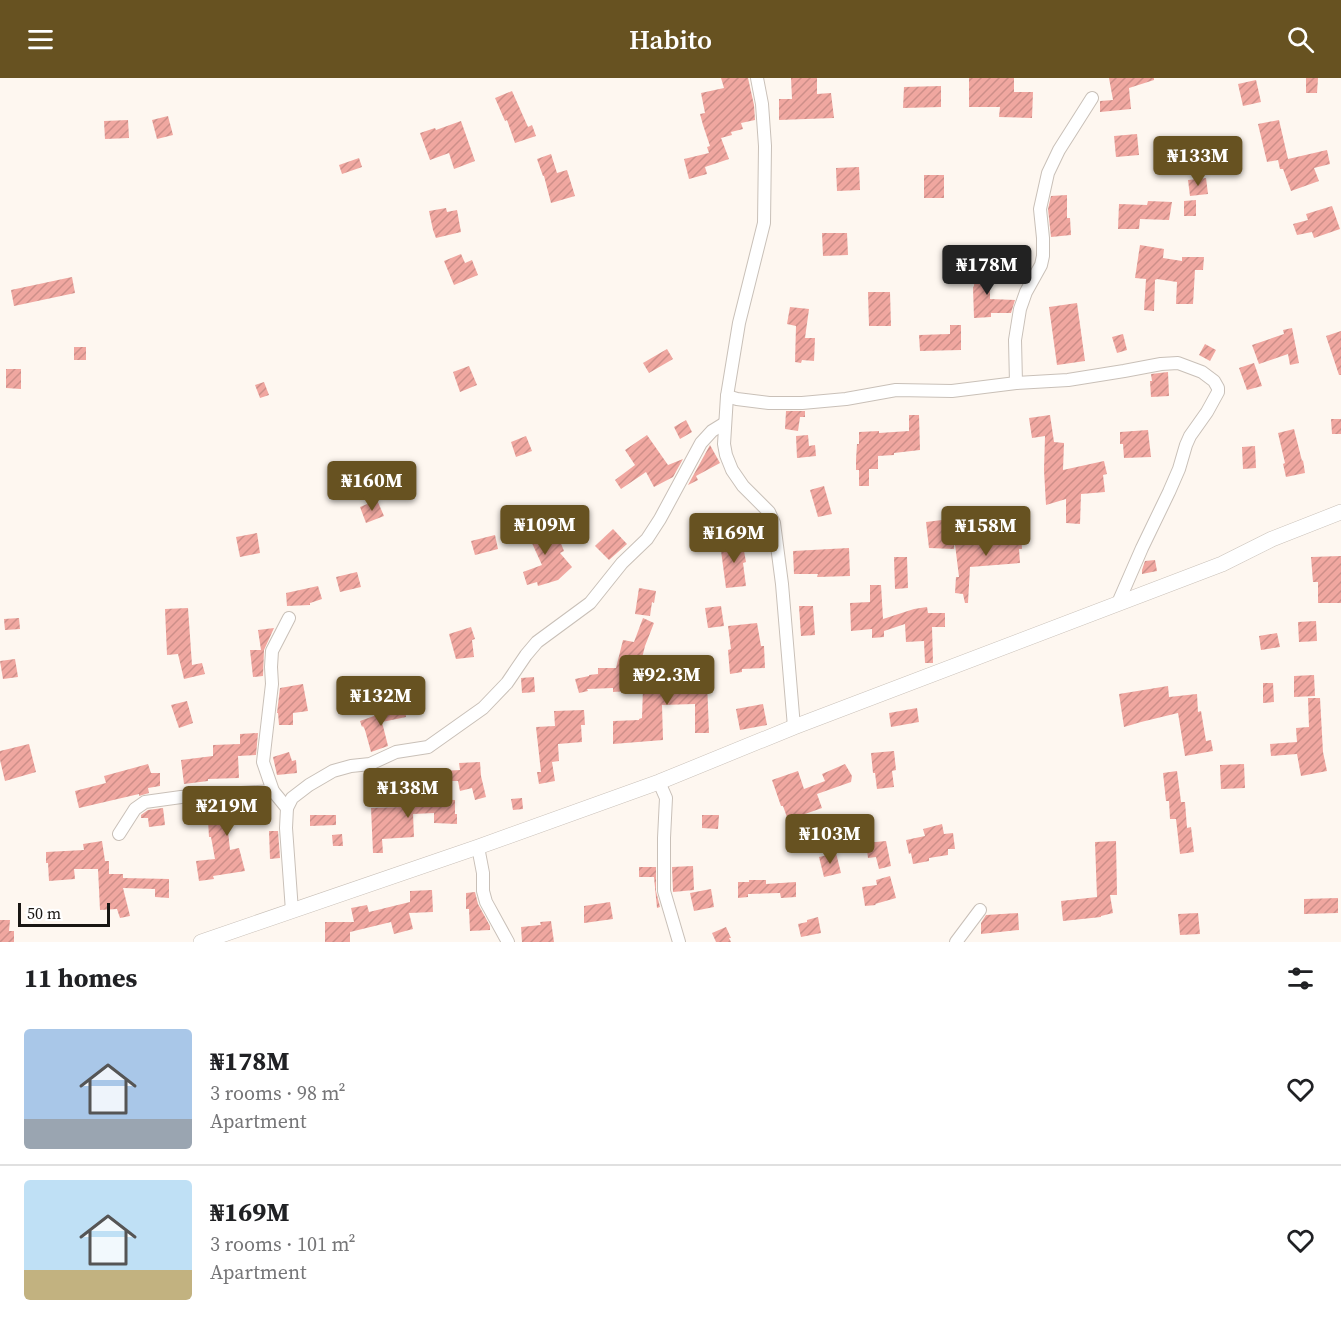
<!DOCTYPE html>
<meta charset="utf-8">
<style>
:root{--surface:#fff;--page:#f2f2f2;--text:#202124;--muted:#757577;--line:#e0e0e0;--accent:#675221}
body{margin:0;font-family:"Source Serif 4",serif;background:var(--page);color:var(--text);height:100vh;display:flex;flex-direction:column;font-size:22px;white-space:nowrap}
*{box-sizing:border-box;margin:0}
p{font-size:20px;color:var(--muted)}
.icon{flex:none;width:33px;height:33px;fill:none;stroke:currentColor;stroke-width:2;stroke-linecap:round;stroke-linejoin:round}
.map{position:relative;height:864px;overflow:hidden}
.drawer{display:flex;flex-direction:column;background:var(--surface);flex:1}
.drawer>*{flex:none}
.scale{position:absolute;left:18px;bottom:15px;width:92px;box-sizing:border-box;padding-left:6px;border:3px solid #191613;border-top:0;font-size:16px;line-height:21px;white-space:nowrap;color:#191613;-webkit-text-stroke:4px #fff;paint-order:stroke}
.price{position:absolute;translate:-50% -51px;padding:0 14px;border-radius:6px;background:var(--accent);color:#fff;font-size:20px;line-height:39px;filter:drop-shadow(0 2px 3px #0008)}
.price::after{content:'';position:absolute;left:50%;top:36px;width:18px;height:14px;margin-left:-9px;background:inherit;clip-path:polygon(0 0,100% 0,50% 100%)}
.price.active{background:#222;color:#fff}
ul{padding:0;list-style:none}
li{display:flex;align-items:center;gap:18px;height:150px;padding:0 24px}
li+li{border-top:2px solid var(--line)}
li span{display:grid;place-items:center;flex:none;width:168px;height:120px;border-radius:6px;color:#555}
li>.icon{margin-inline-start:auto}
span .icon{width:72px;height:72px;fill:#fffc;stroke-width:1}
li b{font-size:26px}
h2{display:flex;justify-content:space-between;align-items:center;height:72px;padding:0 24px;font-size:26px}
header{display:flex;justify-content:space-between;align-items:center;height:78px;padding:0 24px;background:var(--accent);color:#fff;font-size:27px;font-weight:600}
.map>svg:first-child{display:block}
.building{fill:url(#building-hatch)}
.lines{fill:none;stroke-linecap:round;stroke-linejoin:round}
.minor-casing{stroke:#c9c0b8;stroke-width:14}
.tertiary-casing{stroke:#c9c0b8;stroke-width:16}
.minor{stroke:#fff;stroke-width:12}
.tertiary{stroke:#fff;stroke-width:15}
</style>
<header><svg class="icon" aria-label="menu" viewBox="0 0 24 24"><path d="M4 6h16M4 12h16M4 18h16"/></svg>Habito<svg class="icon" aria-label="search" viewBox="0 0 24 24"><circle cx="10" cy="10" r="6"/><path d="M15 15l6 6"/></svg></header>
<div class="map">
<svg width="1341" height="864" viewBox="0 0 1341 864">
<defs>
<pattern id="building-hatch" width="6" height="6" patternUnits="userSpaceOnUse" patternTransform="scale(1.5)"><rect width="6" height="6" fill="#f0a7a0"/><path d="M-1 1l2-2M0 6l6-6M5 7l2-2" fill="none" stroke="#cd8f89"/></pattern>
</defs>
<rect width="100%" height="100%" fill="#fef7f0"/>
<g class="building">
<path d="M721,0H748L754,27L755,42L741,45L743,51L731,54L732,57L721,60L729,81L705,89L707,96L689,101L684,81L709,75L707,69L710,68L703,47L700,36L705,35L701,15L724,10Z"/>
<path d="M791,0H817V16L831,15L834,40L779,42V21H792Z"/>
<path d="M969,0H1014V14H1033L1032,40L999,39L1000,29H969Z"/>
<path d="M1109,0H1154V2L1129,10L1131,31L1100,34V23L1113,22Z"/>
<path d="M1306,0H1318L1317,15H1306Z"/>
<path d="M1256,2L1261,24L1243,28L1238,6Z"/>
<path d="M941,8V29L903,30L904,9Z"/>
<path d="M512,13L528,49L532,47L536,58L515,65L507,42L505,43L495,20Z"/>
<path d="M168,38L173,57L157,61L152,42Z"/>
<path d="M128,42L129,60L105,61L104,43Z"/>
<path d="M1279,42L1288,81L1327,72L1330,86L1314,90L1319,103L1291,113L1283,91H1280L1278,82L1267,84L1258,46Z"/>
<path d="M461,43L475,83L454,91L449,75L430,82L420,55L435,50L436,52Z"/>
<path d="M1137,56L1139,77L1116,79L1114,58Z"/>
<path d="M551,76L557,95L567,92L575,118L551,125L544,98H543L537,81Z"/>
<path d="M359,80L362,89L342,96L339,87Z"/>
<path d="M859,89L860,112L837,113L836,90Z"/>
<rect x="924" y="97" width="20" height="23"/>
<path d="M1206,100L1208,116L1190,118L1188,102Z"/>
<path d="M1067,117V140H1070L1071,157L1051,159L1048,131L1051,118Z"/>
<path d="M1196,122V138H1184V123Z"/>
<path d="M1148,123L1172,124L1169,142L1140,141L1139,151H1118L1119,126L1147,127Z"/>
<path d="M1332,128L1340,151L1314,160L1312,154L1297,157L1293,146L1308,142L1306,136Z"/>
<path d="M446,130L447,134L457,132L461,154L436,160L433,152L429,133Z"/>
<path d="M822,155H847L848,177L823,178Z"/>
<path d="M1140,167L1164,171L1163,180L1182,183V179H1204L1203,192H1195L1193,226H1176L1177,204L1157,201L1155,202L1154,233L1144,232L1146,201L1135,200Z"/>
<path d="M461,176L465,185L472,182L478,197L454,207L444,183Z"/>
<path d="M975,187H990V221L1015,222L1011,235H991V239L974,240L973,209L974,208Z"/>
<path d="M72,199L75,215L14,228L11,212Z"/>
<path d="M868,214H890L891,248H869Z"/>
<path d="M1077,225L1085,283L1057,287L1049,229Z"/>
<path d="M790,229L809,231L805,260H815L814,283L802,282L801,285L795,284L796,248L787,246Z"/>
<path d="M950,247H961V272L920,273L919,257L950,256Z"/>
<path d="M1292,250L1299,285L1290,287L1288,276L1259,286L1252,267L1284,256L1283,252Z"/>
<path d="M1341,253V297H1339L1326,258Z"/>
<path d="M1123,256L1127,272L1117,275L1112,259Z"/>
<path d="M1205,266L1216,272L1210,283L1199,277Z"/>
<rect x="74" y="269" width="12" height="13"/>
<path d="M667,271L673,281L649,295L643,285Z"/>
<path d="M1254,285L1262,308L1247,312L1239,290Z"/>
<path d="M469,288L477,307L460,314L453,294Z"/>
<path d="M6,291H21V311L6,310Z"/>
<path d="M1168,294L1169,318L1151,319L1150,303H1152L1151,296Z"/>
<path d="M264,304L269,317L260,320L255,307Z"/>
<path d="M786,333H805V339H800L798,353L785,351Z"/>
<path d="M909,337H919L920,372L894,375V377L878,378V391H869V408H859V392H856V382L857,366H859V354L879,353V355L909,353Z"/>
<path d="M1050,337L1054,364L1064,365L1063,392L1104,383L1107,396L1103,397L1105,414L1081,416L1080,446L1066,445V421L1046,427L1044,392L1045,358L1032,360L1029,340Z"/>
<path d="M1331,341H1341V356H1332Z"/>
<path d="M686,342L692,354L680,361L674,349Z"/>
<path d="M1294,351L1302,383L1303,382L1305,395L1286,399L1283,386L1285,385L1278,355Z"/>
<path d="M1148,352L1151,379L1124,380L1123,366H1120V354Z"/>
<path d="M647,357L668,387L683,381L673,399L654,409L646,394L621,411L615,402L635,387L625,372Z"/>
<path d="M808,357L809,368L815,367L816,378L797,380L796,358Z"/>
<path d="M526,358L532,373L516,379L511,364Z"/>
<path d="M710,367L720,385L696,398L698,402L688,407Z"/>
<path d="M1255,368L1256,390L1243,391L1242,369Z"/>
<path d="M824,408L832,436L818,439L810,412Z"/>
<path d="M377,422L384,438L366,445L360,429Z"/>
<path d="M541,439L548,463L558,458L564,473L560,475L572,489L558,502L538,508L537,504L527,507L523,494L542,487L531,463L525,444Z"/>
<path d="M942,442L943,450H955L954,471L929,470L926,444Z"/>
<path d="M613,451L627,466L609,482L595,468Z"/>
<path d="M1021,454L1022,471H1019L1020,485L970,489L968,525H965L963,516L955,515L956,499H959L955,466L995,461L994,455Z"/>
<path d="M257,455L260,475L240,479L236,459Z"/>
<path d="M495,457L498,471L475,477L471,463Z"/>
<path d="M742,462L746,484L743,485L746,508L726,510L720,465Z"/>
<path d="M849,470L850,498L817,499L818,496H794L793,473Z"/>
<path d="M1341,478V525H1318V504H1313L1311,479Z"/>
<path d="M894,479H907L908,510L895,511Z"/>
<path d="M1155,482L1157,493L1142,496V492L1145,483Z"/>
<path d="M357,494L361,509L340,514L336,499Z"/>
<path d="M870,507H881L883,541L914,531L927,529L928,535H945V549H932L933,585H925L924,563L906,564L905,546L884,553V559L872,560V551L851,553L850,525L870,524Z"/>
<path d="M318,508L322,521L310,525V527L287,528L286,515Z"/>
<path d="M639,510L656,513L654,525L652,524L650,538L635,536Z"/>
<path d="M721,528L724,548L708,550L705,530Z"/>
<path d="M799,528H813L815,557L801,558Z"/>
<path d="M188,530L192,587L202,585L205,596L184,601L178,576L167,577L165,531Z"/>
<path d="M19,540L20,551L5,552L4,541Z"/>
<path d="M643,540L654,545L645,568L640,588L627,585L628,613L613,614V610L587,611L588,613L579,615L575,601L589,598V597L598,596V590H616L623,562L634,564Z"/>
<path d="M1316,543L1317,563L1299,564L1298,544Z"/>
<path d="M757,545L761,568H764L765,590L742,591V594L730,596L728,572L731,571L728,548Z"/>
<path d="M471,549L475,561L472,562L474,579L456,581L449,556Z"/>
<path d="M274,550L264,572L263,598L253,599L250,572H261L258,552Z"/>
<path d="M1277,555L1280,569L1261,572L1259,558Z"/>
<path d="M679,578H698V603H707L709,655H695V626L662,627L663,662L613,666V643L639,642V641L642,640L643,609H674L675,603H678Z"/>
<path d="M15,581L18,599L3,601L0,583Z"/>
<path d="M1314,597L1315,618L1294,619V598Z"/>
<path d="M534,599L535,614L522,615L521,600Z"/>
<path d="M1263,605H1273L1274,624L1263,625Z"/>
<path d="M303,606L308,633L293,635V647H279L278,635H277L280,610Z"/>
<path d="M1168,608L1169,619L1197,616L1198,634L1201,633L1206,663L1211,662L1213,673L1185,678L1178,635L1141,644L1124,649L1119,616Z"/>
<path d="M1308,620H1320L1323,674L1327,693L1301,698L1297,676L1271,678L1270,666L1297,664L1296,650L1309,649Z"/>
<path d="M187,623L193,645L179,650L171,627Z"/>
<path d="M763,626L767,647L740,652L736,631Z"/>
<path d="M404,627L406,639L382,644L388,668L371,674L365,652L363,648L362,649L360,643L388,633L387,631Z"/>
<path d="M917,630L919,644L891,649L889,635Z"/>
<path d="M584,632L585,647H581L582,664L558,666L559,683L552,684L555,703L539,706L537,694H541L536,649L555,648L554,633Z"/>
<path d="M258,655L256,677L238,678L239,700L208,701V703L184,706L181,682L213,678V667L240,666V656Z"/>
<path d="M29,666L36,694L5,703L0,682V673Z"/>
<path d="M894,673L896,692L892,693L894,709L877,711L875,695H873L871,675Z"/>
<path d="M289,674L292,683L296,682L297,695L277,697L273,679Z"/>
<path d="M480,684L481,698L486,719L475,722L472,710L460,713L458,703H439V693L460,692L459,685Z"/>
<path d="M148,686L151,695H160V708L148,710L149,715L139,718V716L79,730L75,713L106,705L104,698Z"/>
<path d="M845,686L852,698L851,704L817,716L822,730L788,742L783,728H781L772,702L798,693L804,711L825,703L822,696Z"/>
<path d="M1244,686L1245,710L1221,711L1220,687Z"/>
<path d="M1177,693L1181,724H1185L1187,750L1191,749L1194,774L1180,776L1176,741H1170L1169,723H1166L1163,695Z"/>
<path d="M403,720L455,722V736H457V746L434,745V735L413,736L414,759L382,761L383,775H373L371,730L403,729Z"/>
<path d="M522,720L523,731L513,732L511,721Z"/>
<path d="M269,722V727H264L265,740L227,743L230,772L239,770L245,793L213,798L214,801L199,803L196,783L215,781L211,759H209L207,726Z"/>
<path d="M163,730L165,747L149,749L148,740H141V737L148,732Z"/>
<path d="M310,737H336V747L310,748Z"/>
<path d="M702,737H719L718,751L702,750Z"/>
<path d="M942,746L944,756L953,755L955,771H948V777L929,780V783L913,786L911,775L909,776L906,762L925,758L923,751Z"/>
<path d="M269,753H278L280,780L270,781Z"/>
<path d="M342,756L343,768H333L332,757Z"/>
<path d="M102,763L105,783H109V796H123V800L169,801V820L155,819V811L123,810L130,838L120,840L117,831L100,832L98,791H74L75,801L49,803L48,785H46V774L84,772L83,766Z"/>
<path d="M886,763L891,788L879,791L876,779L868,780L866,765Z"/>
<path d="M1116,763L1117,817H1110L1113,835L1101,838V839L1063,843L1061,823L1097,819L1095,764Z"/>
<path d="M836,775L841,795L824,799L819,779Z"/>
<path d="M693,788L694,812L673,814L672,789Z"/>
<path d="M639,789H656V813L660,829L657,830L654,799H639Z"/>
<path d="M890,798L896,820L875,826L876,827L865,828L862,809L877,807L876,802Z"/>
<path d="M749,802H766V806L796,804V819L781,820L780,815L748,816V819L738,820V804H749Z"/>
<path d="M711,811L714,829L694,833L690,815Z"/>
<path d="M432,812L433,834L409,835L413,851L394,856L391,844L350,854V864H325V844H354L351,830L367,827L369,834L410,824V813Z"/>
<path d="M475,814L478,826L490,848V852L470,853L469,831H466V815Z"/>
<path d="M1338,820V835L1304,836V821Z"/>
<path d="M610,824L613,841L584,845V828Z"/>
<path d="M1018,835L1019,852L981,856V845L986,837Z"/>
<path d="M1198,835L1200,856L1180,857L1178,836Z"/>
<path d="M818,839L821,855L801,859L798,846L807,844V842Z"/>
<path d="M0,842H10L9,853H14V864H0Z"/>
<path d="M551,843L554,864H522L521,849L541,847L540,844Z"/>
<path d="M726,849L731,860H729L731,864H716L712,855Z"/>
</g>
<g class="lines">
<g class="minor-casing">
<g id="minor">
<path d="M757,0L762,26L765,68L764,145L739,245L727,318L724,366L726,377L732,392L743,408L769,434L774,445L782,506L794,649"/>
<path d="M1016,305L1015,262L1020,231L1026,214L1041,187L1043,178V160L1040,131L1048,95L1059,72L1092,20"/>
<path d="M727,318L737,321L769,325H802L846,321L896,312L952,313L1016,305L1068,302L1124,293L1161,286L1178,285L1202,294L1214,303L1218,310V314L1207,334L1190,358L1186,367L1179,391L1169,414L1142,470L1118,525"/>
<path d="M659,704L666,720L664,760V813L679,864"/>
<path d="M287,730L273,713L263,684L272,606L271,589L272,573L289,540"/>
<path d="M119,756L135,731L145,724L181,719L273,713"/>
<path d="M478,769L483,795V813L486,824L508,864"/>
<path d="M292,833L286,750L287,730L292,720L309,707L333,693L351,688L370,686L396,674L428,669L483,630L507,605L526,577L537,564L590,525L622,485L647,461L660,441L701,365L712,353L725,345"/>
<path d="M956,864L980,832"/>
</g>
</g>
<g class="tertiary-casing">
<path id="tertiary" d="M201,864L478,769L659,704L794,649L1222,486L1272,461L1341,434"/>
</g>
<use href="#minor" class="minor"/>
<use href="#tertiary" class="tertiary"/>
</g>
</svg>
<div class="scale">50 m</div>
<b class="price" style="left:1198px;top:109px">₦133M</b>
<b class="price active" style="left:987px;top:218px">₦178M</b>
<b class="price" style="left:372px;top:434px">₦160M</b>
<b class="price" style="left:545px;top:478px">₦109M</b>
<b class="price" style="left:986px;top:479px">₦158M</b>
<b class="price" style="left:734px;top:486px">₦169M</b>
<b class="price" style="left:667px;top:628px">₦92.3M</b>
<b class="price" style="left:381px;top:649px">₦132M</b>
<b class="price" style="left:408px;top:741px">₦138M</b>
<b class="price" style="left:227px;top:759px">₦219M</b>
<b class="price" style="left:830px;top:787px">₦103M</b>
</div>
<section class="drawer">
<h2>11 homes<svg class="icon" aria-label="filters" viewBox="0 0 24 24"><path d="M4 7h16M4 17h16"/><circle cx="9" cy="7" r="2"/><circle cx="15" cy="17" r="2"/></svg></h2>
<ul>
<li><span style="background:linear-gradient(#a9c7e8 75%,#9aa5b1 0)"><svg class="icon" aria-label="home" viewBox="0 0 24 24"><path d="M3 11l9-7 9 7M6 9v11h12V9"/></svg></span><div><b>₦178M</b><p>3 rooms · 98 m²</p><p>Apartment</p></div><svg class="icon" aria-label="heart" viewBox="0 0 24 24"><path d="M12 20l-8-8c-3-5 5-10 8-4 3-6 11-1 8 4z"/></svg></li>
<li><span style="background:linear-gradient(#bfe0f5 75%,#c2b280 0)"><svg class="icon" aria-label="home" viewBox="0 0 24 24"><path d="M3 11l9-7 9 7M6 9v11h12V9"/></svg></span><div><b>₦169M</b><p>3 rooms · 101 m²</p><p>Apartment</p></div><svg class="icon" aria-label="heart" viewBox="0 0 24 24"><path d="M12 20l-8-8c-3-5 5-10 8-4 3-6 11-1 8 4z"/></svg></li>
</ul>
</section>
